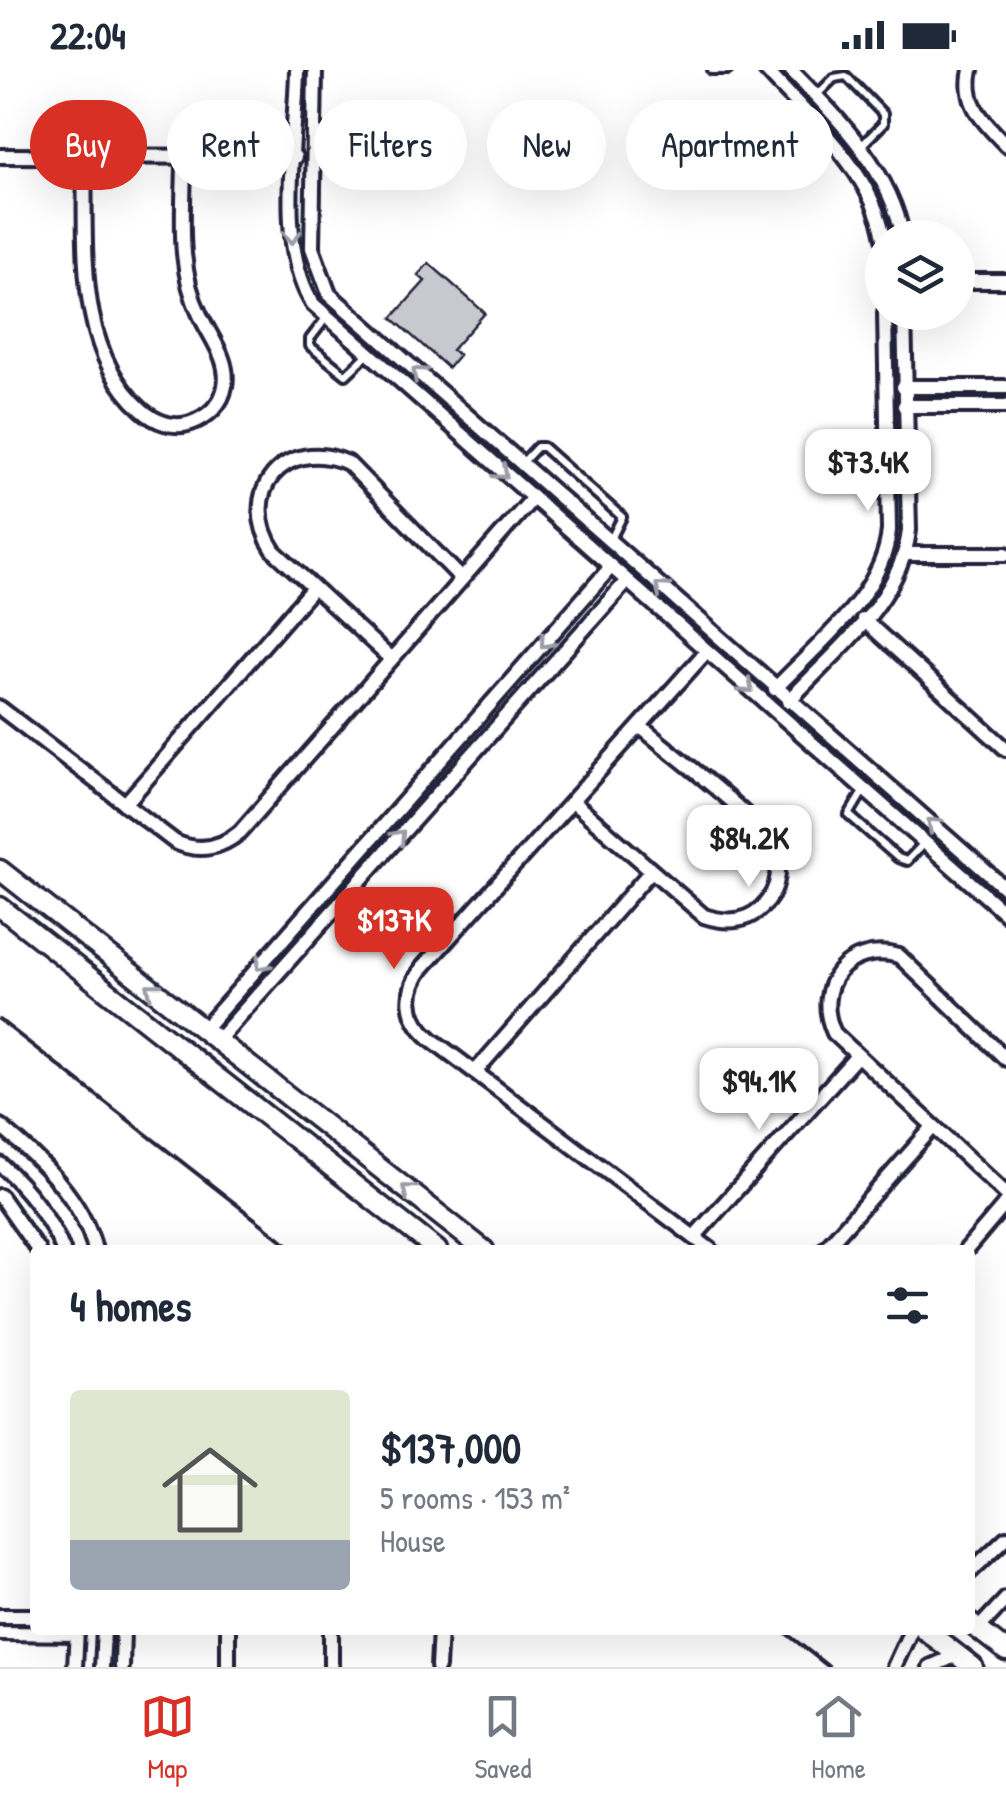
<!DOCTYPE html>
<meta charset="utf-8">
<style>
:root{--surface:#fff;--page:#f2f2f3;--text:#1f2937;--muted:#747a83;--line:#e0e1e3;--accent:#d93025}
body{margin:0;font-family:"Patrick Hand",sans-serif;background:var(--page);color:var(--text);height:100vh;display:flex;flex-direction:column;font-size:38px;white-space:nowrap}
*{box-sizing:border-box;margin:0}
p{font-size:32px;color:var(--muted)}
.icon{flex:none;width:55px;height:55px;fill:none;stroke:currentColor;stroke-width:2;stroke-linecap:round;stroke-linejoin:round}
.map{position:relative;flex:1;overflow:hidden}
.details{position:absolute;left:30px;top:1175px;width:945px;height:390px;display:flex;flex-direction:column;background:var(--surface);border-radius:10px;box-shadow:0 10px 40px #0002}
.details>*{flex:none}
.hud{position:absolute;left:30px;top:30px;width:948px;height:90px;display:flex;gap:20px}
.tools{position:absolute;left:865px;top:150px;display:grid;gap:20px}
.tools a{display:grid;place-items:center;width:110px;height:110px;border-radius:50%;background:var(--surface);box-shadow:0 10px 40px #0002;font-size:50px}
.price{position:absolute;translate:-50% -85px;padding:0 22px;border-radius:20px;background:#fff;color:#222;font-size:32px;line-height:65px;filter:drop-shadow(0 2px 5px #0008)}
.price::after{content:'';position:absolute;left:50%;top:60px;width:30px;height:22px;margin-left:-15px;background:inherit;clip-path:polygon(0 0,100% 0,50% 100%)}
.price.current{background:var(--accent);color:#fff}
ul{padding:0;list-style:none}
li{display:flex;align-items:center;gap:30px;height:250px;padding:0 40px}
li span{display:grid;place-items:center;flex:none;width:280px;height:200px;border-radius:10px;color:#555}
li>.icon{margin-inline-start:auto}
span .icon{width:120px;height:120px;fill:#fffc;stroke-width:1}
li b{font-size:42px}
h2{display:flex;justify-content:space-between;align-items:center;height:120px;padding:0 40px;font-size:42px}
.tag{padding:0 35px;border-radius:45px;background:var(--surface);box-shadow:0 10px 40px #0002;font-size:35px;line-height:90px}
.tag.current{background:var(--accent);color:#fff}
.status{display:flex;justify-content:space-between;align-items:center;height:70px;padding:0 50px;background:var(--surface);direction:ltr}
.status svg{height:28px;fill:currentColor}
.tabs{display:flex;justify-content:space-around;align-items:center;height:140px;border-top:2px solid var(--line);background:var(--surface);font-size:28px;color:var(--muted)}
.tabs a{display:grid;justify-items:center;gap:5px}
.tabs .current{color:var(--accent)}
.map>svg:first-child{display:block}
.building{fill:#c8c8cf;stroke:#22223b;stroke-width:2.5}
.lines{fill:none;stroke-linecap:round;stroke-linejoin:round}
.lane-casing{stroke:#22223b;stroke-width:14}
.street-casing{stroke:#22223b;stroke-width:20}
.secondary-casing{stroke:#22223b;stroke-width:25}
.lane{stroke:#fff;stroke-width:6}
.street{stroke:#fff;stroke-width:12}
.secondary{stroke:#fff;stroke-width:18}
.rail{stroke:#22223b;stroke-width:4}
.oneway{stroke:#9c9ca7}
</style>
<div class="status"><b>22:04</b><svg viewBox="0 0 49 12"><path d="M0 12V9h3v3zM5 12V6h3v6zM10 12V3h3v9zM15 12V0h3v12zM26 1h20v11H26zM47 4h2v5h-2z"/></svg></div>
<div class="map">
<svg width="1006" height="1597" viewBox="0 0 1006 1597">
<rect width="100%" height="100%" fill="#fff"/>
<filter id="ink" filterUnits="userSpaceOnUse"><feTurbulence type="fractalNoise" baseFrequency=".01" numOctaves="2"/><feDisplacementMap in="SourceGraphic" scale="20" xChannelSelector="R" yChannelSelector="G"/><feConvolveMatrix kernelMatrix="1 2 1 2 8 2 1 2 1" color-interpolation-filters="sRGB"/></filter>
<g filter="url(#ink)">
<path class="building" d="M429,193L485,243L452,280L459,285L448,298L392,248L425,211L418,205Z"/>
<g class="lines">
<g class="lane-casing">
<g id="lane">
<path d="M712,0H728"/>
<path d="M816,26L834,8L846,6L883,44V54L861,76"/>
<path d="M326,248L310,269V276L346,305L367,285"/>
<path d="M522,393L537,377H543L622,447L610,471"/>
<path d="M864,720L849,745L898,788L907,791L926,771"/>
</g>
</g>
<g class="street-casing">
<g id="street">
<path d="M297,0C296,70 275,174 313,234L1006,844"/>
<path d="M315,0L312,178L329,224L1006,819"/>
<path d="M766,0C809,48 872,101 884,168"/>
<path d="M791,0C837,47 891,100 903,168"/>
<path d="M971,0C963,34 984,52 1006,75"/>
<path d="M0,86L295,87"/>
<path d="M84,87C87,169 73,279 142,340C155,352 174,359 191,353C208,347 222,334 225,316C230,290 210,267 200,245C176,197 184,139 184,87"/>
<path d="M958,211H1006"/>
<path d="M903,317H1006"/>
<path d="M904,336H1006"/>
<path d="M906,484H1006"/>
<path d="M863,549L1006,679"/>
<path d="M706,582L423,897C404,922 406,948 431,969L711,1180"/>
<path d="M391,589L274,481C236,424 284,365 348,393L461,508"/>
<path d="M775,619C816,575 884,524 889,460L885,242"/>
<path d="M789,631C834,582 902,530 909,460L904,242"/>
<path d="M0,638L175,772C199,783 221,778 240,762L532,429"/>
<path d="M574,733L704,846C725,853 746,853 762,837C780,820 783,793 770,772C751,742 672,684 641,657"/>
<path d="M125,734L313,518"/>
<path d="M204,959L610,498"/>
<path d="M218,970L626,512"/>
<path d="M1006,989L899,886C848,872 812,916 834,963L1006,1124"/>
<path d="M475,1002L651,801"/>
<path d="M0,1056C39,1088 83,1129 95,1180"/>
<path d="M0,1094C28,1119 48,1145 63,1180"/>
<path d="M0,1126L38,1180"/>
<path d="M694,1167L856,987"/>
<path d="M824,1180L933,1057"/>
<path d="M966,1180L1006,1133"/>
<path d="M970,1502L1006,1468"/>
<path d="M0,1546H35"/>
<path d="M978,1559L1006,1529"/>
<path d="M0,1563L77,1564"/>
<path d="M75,1597L77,1560"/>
<path d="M102,1597L104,1560"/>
<path d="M122,1597L123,1560"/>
<path d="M228,1597V1560"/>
<path d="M331,1597V1560"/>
<path d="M438,1597L440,1560"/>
<path d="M894,1597L911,1560"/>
<path d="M930,1597L957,1585"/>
</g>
</g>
<g class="secondary-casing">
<g id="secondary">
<path d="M0,800L484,1180"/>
<path d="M0,837L437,1180"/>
<path d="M970,1553L1006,1581"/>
<path d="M925,1560L973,1597"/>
</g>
</g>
<use href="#lane" class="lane"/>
<use href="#street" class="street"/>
<use href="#secondary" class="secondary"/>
<g class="rail">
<path d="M0,950L295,1180"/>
<path d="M782,1560L829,1597"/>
</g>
</g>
<defs><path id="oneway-chevron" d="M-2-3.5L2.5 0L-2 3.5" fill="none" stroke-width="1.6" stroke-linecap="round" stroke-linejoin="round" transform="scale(2.5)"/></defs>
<g class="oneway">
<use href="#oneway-chevron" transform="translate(292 167) rotate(89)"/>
<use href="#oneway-chevron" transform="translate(418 303) rotate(-138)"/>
<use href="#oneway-chevron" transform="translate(502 403) rotate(41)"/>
<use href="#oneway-chevron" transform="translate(661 518) rotate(-139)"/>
<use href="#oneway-chevron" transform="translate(546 572) rotate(131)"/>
<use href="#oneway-chevron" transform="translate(747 617) rotate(41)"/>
<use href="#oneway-chevron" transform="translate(933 754) rotate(-138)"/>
<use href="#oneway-chevron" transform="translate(399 766) rotate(-48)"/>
<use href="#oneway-chevron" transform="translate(262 894) rotate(131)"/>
<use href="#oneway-chevron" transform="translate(152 919) rotate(-142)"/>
<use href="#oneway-chevron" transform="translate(408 1120) rotate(-142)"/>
</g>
</g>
</svg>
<div class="tools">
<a><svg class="icon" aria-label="layers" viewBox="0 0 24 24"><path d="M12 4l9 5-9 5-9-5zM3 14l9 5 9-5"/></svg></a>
</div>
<b class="price" style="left:868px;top:444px">$73.4K</b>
<b class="price" style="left:749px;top:820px">$84.2K</b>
<b class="price current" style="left:394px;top:902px">$137K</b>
<b class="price" style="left:759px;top:1063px">$94.1K</b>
<div class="hud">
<a class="tag current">Buy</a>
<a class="tag">Rent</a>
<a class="tag">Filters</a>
<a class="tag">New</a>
<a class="tag">Apartment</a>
</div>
<section class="details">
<h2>4 homes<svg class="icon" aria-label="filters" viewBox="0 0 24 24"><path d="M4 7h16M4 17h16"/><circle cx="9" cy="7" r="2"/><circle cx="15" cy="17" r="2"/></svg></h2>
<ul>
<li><span style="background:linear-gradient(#dfe7d0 75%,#9aa5b1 0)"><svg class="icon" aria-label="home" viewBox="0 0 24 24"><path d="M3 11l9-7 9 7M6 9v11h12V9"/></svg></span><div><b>$137,000</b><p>5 rooms · 153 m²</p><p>House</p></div></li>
</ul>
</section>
</div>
<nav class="tabs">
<a class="current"><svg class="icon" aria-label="map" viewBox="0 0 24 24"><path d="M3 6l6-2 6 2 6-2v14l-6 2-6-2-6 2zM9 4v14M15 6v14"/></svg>Map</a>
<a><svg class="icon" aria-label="saved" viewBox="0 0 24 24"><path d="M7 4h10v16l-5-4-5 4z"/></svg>Saved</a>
<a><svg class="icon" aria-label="home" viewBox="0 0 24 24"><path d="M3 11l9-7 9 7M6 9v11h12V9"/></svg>Home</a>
</nav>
